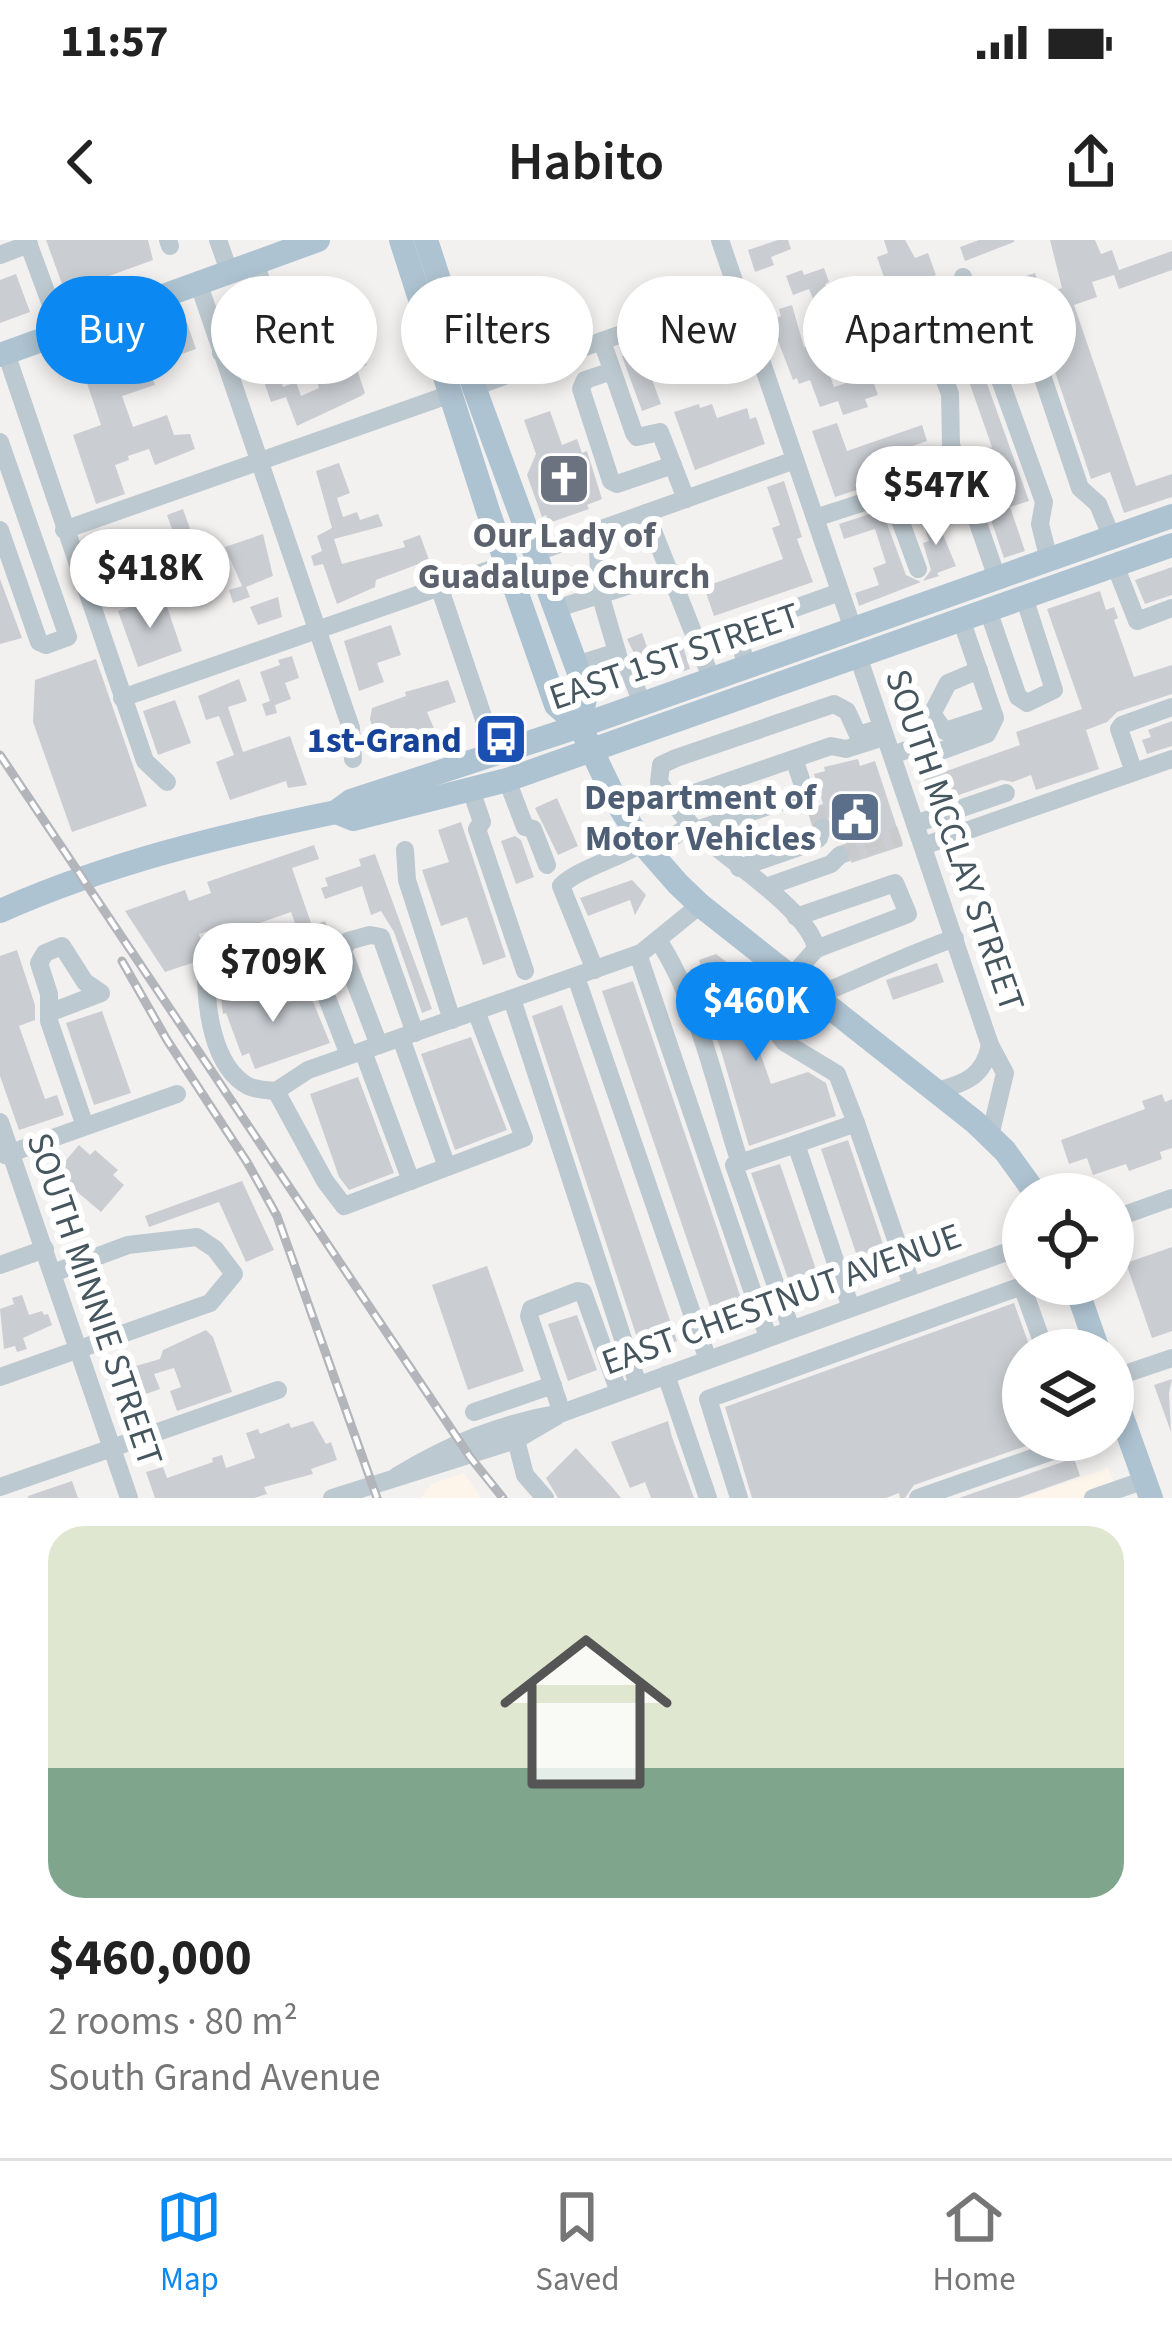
<!DOCTYPE html>
<meta charset="utf-8">
<style>
:root{--surface:#fff;--page:#f2f2f2;--text:#222;--muted:#767676;--line:#e0e0e0;--accent:#0b88f2}
body{margin:0;font-family:"Source Sans 3",sans-serif;background:var(--page);color:var(--text);height:100vh;display:flex;flex-direction:column;font-size:45px;white-space:nowrap}
*{box-sizing:border-box;margin:0}
p{font-size:39px;color:var(--muted)}
.icon{flex:none;width:66px;height:66px;fill:none;stroke:currentColor;stroke-width:2;stroke-linecap:round;stroke-linejoin:round}
.map{position:relative;height:1258px;overflow:hidden}
.panel{display:flex;flex-direction:column;background:var(--surface);flex:1}
.panel>*{flex:none}
.guide{position:absolute;left:36px;top:36px;width:1101px;height:108px;display:flex;gap:24px}
.controls{position:absolute;left:1002px;top:933px;display:grid;gap:24px}
.controls a{display:grid;place-items:center;width:132px;height:132px;border-radius:50%;background:var(--surface);box-shadow:0 6px 18px #0003;font-size:60px}
.price{position:absolute;translate:-50% -102px;padding:0 27px;border-radius:42px;background:#fff;color:#222;font-size:39px;line-height:78px;filter:drop-shadow(0 3px 6px #0008)}
.price::after{content:'';position:absolute;left:50%;top:72px;width:36px;height:27px;margin-left:-18px;background:inherit;clip-path:polygon(0 0,100% 0,50% 100%)}
.price.current{background:var(--accent);color:#fff}
ul{padding:0;list-style:none}
li{display:grid;align-content:center;gap:24px;height:636px;padding:0 48px}
li span{display:grid;place-items:center;height:372px;border-radius:36px;color:#555}
li>.icon{margin-inline-start:auto}
span .icon{width:216px;height:216px;fill:#fffc;stroke-width:1}
li b{font-size:51px}
.tag{padding:0 42px;border-radius:54px;background:var(--surface);box-shadow:0 6px 18px #0003;font-size:42px;line-height:108px}
.tag.current{background:var(--accent);color:#fff}
.status{display:flex;justify-content:space-between;align-items:center;height:84px;padding:0 60px;background:var(--surface);direction:ltr}
.status svg{height:33px;fill:currentColor}
header{display:flex;justify-content:space-between;align-items:center;height:156px;padding:0 48px;background:var(--surface);font-size:54px;font-weight:600}
.tab-bar{display:flex;justify-content:space-around;align-items:center;height:168px;border-top:3px solid var(--line);background:var(--surface);font-size:33px;color:var(--muted)}
.tab-bar a{display:grid;justify-items:center;gap:6px}
.tab-bar .current{color:var(--accent)}
.map>svg:first-child{display:block}
.commercial{fill:#fdf5e9}
.building{fill:#caced3}
.lines{fill:none;stroke-linecap:round;stroke-linejoin:round}
.minor-tunnel{stroke:#c8cacc;stroke-width:18;stroke-dasharray:18 9;stroke-linecap:butt}
.minor{stroke:#bdc9d0;stroke-width:18}
.major{stroke:#aec3d1;stroke-width:24}
.rail-casing{stroke:#b2b6bb;stroke-width:9}
.rail{stroke:#fff;stroke-width:4.5;stroke-dasharray:14;stroke-linecap:butt}
.labels{text-anchor:middle;stroke-width:12;stroke-linejoin:round;paint-order:stroke}
.worship-label{font-size:36px;font-weight:bold;fill:#5b616d;stroke:#fff}
.street-label{font-size:36px;fill:#46565f;stroke:#fff}
.transit-label{font-size:36px;font-weight:bold;fill:#164399;stroke:#fff;text-anchor:end}
.service-label{font-size:36px;font-weight:bold;fill:#4e5e75;stroke:#fff;text-anchor:end}
</style>
<div class="status"><b>11:57</b><svg viewBox="0 0 49 12"><path d="M0 12V9h3v3zM5 12V6h3v6zM10 12V3h3v9zM15 12V0h3v12zM26 1h20v11H26zM47 4h2v5h-2z"/></svg></div>
<header><svg class="icon" aria-label="back" viewBox="0 0 24 24"><path d="M15 5l-7 7 7 7"/></svg>Habito<svg class="icon" aria-label="share" viewBox="0 0 24 24"><path d="M12 15V3M7 8l5-5 5 5M5 13v7h14v-7"/></svg></header>
<div class="map">
<svg width="1172" height="1258" viewBox="0 0 1172 1258">
<rect width="100%" height="100%" fill="#f3f0f0"/>
<g class="commercial">
<path d="M1108,1228L1119,1258H1022Z"/>
<path d="M464,1233L481,1258H421L431,1244Z"/>
</g>
<g class="building">
<path d="M46,0H148L153,20L65,52Z"/>
<path d="M778,0H788L791,9L771,17L774,25L755,32L748,10Z"/>
<path d="M884,0H905L915,18L928,13L936,35L889,52L877,17L888,13Z"/>
<path d="M979,0H1014V2L965,21L960,7Z"/>
<path d="M1050,0H1095L1101,14L1112,10L1119,30L1172,11V30L1119,49L1114,35L1092,42L1097,57L1074,65L1136,246L1172,234V257L1124,273L1110,232L1091,239L1037,78L1023,56L989,68L980,46L1003,38L1005,43L1035,33L1042,55L1062,48Z"/>
<path d="M824,28L829,42L825,44L835,73L821,78L809,49L793,55L786,36L802,30L804,35Z"/>
<path d="M16,34L30,72L0,83V40Z"/>
<path d="M951,43L1029,261L1010,267L1025,311L1004,318L969,215L992,207L936,48Z"/>
<path d="M251,52L259,76L249,87L231,93L220,62Z"/>
<path d="M792,65L804,107L812,104L817,118L823,116L834,147L871,135L878,155L865,159L868,167L843,175L838,161L820,167L810,140L799,144L797,138L793,140L770,80L781,76L779,69Z"/>
<path d="M187,83L196,109L176,116L167,90Z"/>
<path d="M295,91L302,112L274,122L268,106L274,99Z"/>
<path d="M139,100L141,105L147,104L154,126L149,128L155,145L122,156L133,187L167,175L174,195L190,194L195,209L155,225L149,209L128,216L129,220L115,225L125,254L96,264L73,195L101,185L87,143L114,134L110,110Z"/>
<path d="M641,109L661,164L642,171L622,116Z"/>
<path d="M362,111L367,125L357,129L365,153L361,156L297,186L286,157L271,162L260,130L275,124L283,147L296,142L301,156L319,148L316,138L340,130L337,121Z"/>
<path d="M699,164L700,168L712,164L717,178L747,168L750,179L756,177L765,204L695,230L674,172Z"/>
<path d="M550,171L562,205L577,199L582,213L587,211L602,259L587,265L589,269L549,283L546,275L542,277L527,235L536,214L524,180Z"/>
<path d="M837,183L847,211L922,185L927,201L895,212L904,241L882,242L835,257L812,191Z"/>
<path d="M339,223L350,253L337,258L343,277L357,272L360,280L378,274L383,286L334,299L342,324L405,307L403,301L420,295L429,320L376,340L375,347L337,364L323,324L314,326L311,316L322,311L317,296L332,288L316,231Z"/>
<path d="M784,241L802,297L797,299L813,342L714,376L704,347L783,319L772,288L780,285L767,247Z"/>
<path d="M183,269L195,303L193,308L180,312L167,275Z"/>
<path d="M882,270L906,335L921,342L859,366L855,353L879,345L873,328L886,323L875,289L844,299L839,284Z"/>
<path d="M934,273L956,326L937,333L939,336L923,341L931,330L923,303L929,301L921,277Z"/>
<path d="M263,294L273,336L246,347L250,357L233,363L229,350L242,346L225,307Z"/>
<path d="M1172,327V355L1145,364L1135,340Z"/>
<path d="M0,339L22,398L0,404Z"/>
<path d="M1100,351L1106,370L1114,367L1118,378L1114,380L1134,437L1172,425V454L1117,472L1107,482L1086,490L1099,529L1036,550L1031,535L1013,542L1002,540L933,564L924,539L1020,505L1016,492L1082,469L1047,369Z"/>
<path d="M163,355L182,411L138,427L118,371Z"/>
<path d="M278,357L282,377L258,385L250,367Z"/>
<path d="M391,385L401,415L377,423L384,442L359,451L344,401Z"/>
<path d="M642,393L658,438L648,442L627,399Z"/>
<path d="M681,400L690,429L676,434L667,405Z"/>
<path d="M292,416L299,438L285,443L291,459L275,465L277,473L266,476L262,464L270,461L260,432L280,425L278,420Z"/>
<path d="M96,419L147,566L72,592L33,482L35,440Z"/>
<path d="M239,439L247,461L228,467L243,512L290,496L307,545L288,548L286,541L230,560L216,522L234,515L219,476L206,480L198,456Z"/>
<path d="M448,440L456,462L427,472L438,498L381,518L370,479L372,468L406,456L405,452Z"/>
<path d="M175,460L191,503L158,515L143,471Z"/>
<path d="M1172,481V506L1147,514L1142,500L1151,497L1148,490Z"/>
<path d="M858,519L860,526L875,521L903,606L851,623L853,610L845,602H836L832,580L825,575L815,577L813,568L823,564L814,534L825,531L824,527Z"/>
<path d="M557,558L578,606L558,615L535,568Z"/>
<path d="M461,582L506,717L483,725L467,677L441,686L422,630L449,622L438,590Z"/>
<path d="M515,596L521,600L534,637L516,644L501,601Z"/>
<path d="M314,605L319,619L292,628L312,686L325,681L333,702L330,709L307,717L291,672L225,695L222,686L199,694L207,718L165,732L125,671L185,650L189,661L211,653L207,642Z"/>
<path d="M375,614L432,769L422,773L394,692L381,671L371,675L362,646L325,659L321,648L328,646L325,638L361,626L359,619Z"/>
<path d="M632,640L646,655L635,675L630,660L588,676L580,658Z"/>
<path d="M17,710L35,765V780L19,786L45,859L57,855L64,875L19,890L0,836V716Z"/>
<path d="M716,714L729,724L771,844L808,832L826,843L836,876L749,906L719,804L690,730L701,726L699,720Z"/>
<path d="M937,723L944,742L893,760L886,740Z"/>
<path d="M633,741L747,1076L717,1087L602,751Z"/>
<path d="M265,742L276,765L311,757L330,803L255,829L249,813L242,816L226,773L223,774L221,757Z"/>
<path d="M562,765L677,1101L642,1113L532,776Z"/>
<path d="M102,771L131,853L94,865L66,783Z"/>
<path d="M471,797L507,890L455,910L421,814Z"/>
<path d="M358,837L394,933L349,950L339,937L310,854Z"/>
<path d="M1162,854L1165,862L1172,859V908L1160,912L1162,919L1129,931L1126,924L1093,935L1087,918L1069,924L1061,900L1145,869L1142,861Z"/>
<path d="M848,900L889,1022L862,1031L821,909Z"/>
<path d="M79,905L90,915L95,910L118,930L113,935L124,945L101,972L55,933Z"/>
<path d="M780,924L821,1044L793,1053L751,933Z"/>
<path d="M242,941L274,1010L246,1022L219,962L149,987L145,976Z"/>
<path d="M1172,1007V1091L1152,1098L1126,1023Z"/>
<path d="M487,1026L524,1131L468,1150L432,1045Z"/>
<path d="M22,1055L29,1075L42,1071L44,1075L48,1074L52,1085L23,1098L27,1109L17,1112L15,1106L4,1109L0,1069L14,1064L12,1058Z"/>
<path d="M1014,1063L1031,1110H1023V1200H1043L914,1245L905,1258H900L899,1253L886,1258H752L725,1167Z"/>
<path d="M577,1075L597,1130L568,1141L548,1084Z"/>
<path d="M206,1090L213,1097L232,1152L177,1171L170,1151L181,1147L174,1128L154,1134L160,1149L135,1158L138,1167L121,1173L103,1130L114,1127L122,1130L160,1119L163,1110Z"/>
<path d="M1172,1139L1169,1153L1171,1192L1154,1145Z"/>
<path d="M313,1181L326,1204L331,1202L337,1220L311,1229L313,1234L264,1247L267,1254L254,1258H155L146,1232L163,1227L167,1238L213,1222L212,1218L222,1215L226,1228L255,1218L246,1193L258,1189L260,1194L289,1183L291,1188Z"/>
<path d="M668,1181L672,1197L694,1258H651L645,1242L630,1248L611,1202Z"/>
<path d="M576,1208L612,1247L621,1258H558L546,1238Z"/>
<path d="M1074,1218L1080,1236L1018,1258H959Z"/>
<path d="M72,1241L78,1258H28V1256Z"/>
</g>
<g class="lines">
<g class="minor-tunnel">
<path d="M816,568L822,588"/>
<path d="M840,615L900,595"/>
</g>
<g class="minor">
<path d="M27,0L61,92"/>
<path d="M168,0L170,6"/>
<path d="M218,0L229,31"/>
<path d="M720,0L853,389"/>
<path d="M0,15L29,4"/>
<path d="M963,37L1044,262L1040,284L1049,320"/>
<path d="M198,42L351,488L353,519"/>
<path d="M916,63L950,154L951,205L997,338"/>
<path d="M981,87L1013,74L1024,82L1080,248L1098,264L1112,298"/>
<path d="M602,101L634,193L637,197L660,192L686,259"/>
<path d="M6,113L145,521L167,542"/>
<path d="M221,113L254,101L274,79L255,22"/>
<path d="M612,131L585,140L581,149L611,241L617,244L673,225"/>
<path d="M474,147L738,52"/>
<path d="M0,202L68,397L46,405L39,402L0,290"/>
<path d="M646,273L712,440"/>
<path d="M815,278L886,255L892,258L918,329"/>
<path d="M64,290L451,154"/>
<path d="M593,292L598,310L600,354L620,422L630,432L642,464"/>
<path d="M534,313L795,220"/>
<path d="M1115,325L1137,381L1172,368"/>
<path d="M439,346L496,515"/>
<path d="M555,369L672,332"/>
<path d="M988,370L1018,457L1027,463L1054,450L1024,357"/>
<path d="M858,416L990,805L1005,833L990,896"/>
<path d="M576,425L617,412"/>
<path d="M747,427L736,389L840,352"/>
<path d="M979,430L948,443L932,474L945,491L994,475"/>
<path d="M122,458L506,324"/>
<path d="M892,515L921,505L938,512L987,494L995,478L961,379"/>
<path d="M1134,532L1119,489L1122,485L1172,467"/>
<path d="M507,540L525,587L533,589L547,625"/>
<path d="M471,550L482,582L477,589L525,731"/>
<path d="M671,561L831,506L846,509L878,499"/>
<path d="M915,584L1006,553"/>
<path d="M696,590L806,554L794,519"/>
<path d="M923,606L1172,519"/>
<path d="M405,610L407,640L452,780"/>
<path d="M651,615L690,584"/>
<path d="M739,628L811,603L819,598L822,588"/>
<path d="M766,647L831,624L840,615"/>
<path d="M796,677L895,643L908,674L816,709"/>
<path d="M658,700C699,762 717,853 740,923"/>
<path d="M638,714L768,1097"/>
<path d="M595,730L561,646C577,629 620,618 642,603"/>
<path d="M206,731C206,767 212,826 248,846C256,850 267,850 276,851"/>
<path d="M276,735L299,728L320,740L349,815"/>
<path d="M576,737L708,1120"/>
<path d="M815,756C863,737 906,715 955,698"/>
<path d="M512,759L638,1145"/>
<path d="M49,773L101,753L85,742L62,706L45,713L39,723L49,754V781L85,886"/>
<path d="M401,798L447,927"/>
<path d="M379,805L343,711L348,701L370,695L381,697L415,793"/>
<path d="M363,811L411,941"/>
<path d="M276,851L308,830L641,713L700,665"/>
<path d="M276,851L325,941L344,966L524,898L476,771"/>
<path d="M937,851C966,843 984,836 990,805"/>
<path d="M0,882L129,1258"/>
<path d="M856,883L837,834L784,802L761,771L816,709C810,670 723,618 693,587C680,573 669,557 659,542L661,525L676,518L834,464L847,471L858,495L882,488"/>
<path d="M796,904L856,883L912,1046"/>
<path d="M5,915L177,854"/>
<path d="M1113,979L1172,958"/>
<path d="M0,1025L45,1009"/>
<path d="M791,1089L734,925L796,904L851,1068"/>
<path d="M666,1135L708,1258"/>
<path d="M0,1137L210,1063L234,1034L215,1009L197,997L128,1005L53,1033"/>
<path d="M1113,1138L1172,1118"/>
<path d="M474,1172L553,1145"/>
<path d="M562,1173L529,1076L531,1069L578,1051L583,1052L619,1152"/>
<path d="M516,1200L525,1235L545,1258"/>
<path d="M397,1236C450,1204 501,1183 562,1173L1023,1006"/>
<path d="M0,1247L278,1150"/>
<path d="M332,1258L516,1200L557,1176"/>
<path d="M739,1258L708,1159L1022,1046L1045,1110"/>
<path d="M918,1258L1084,1200"/>
<path d="M1093,1258L1145,1240"/>
</g>
<g class="major">
<path d="M401,0L488,271L556,465L580,486L616,561L642,603L678,644L700,665L975,882L1005,911L1036,954"/>
<path d="M426,0L474,147L586,452L580,486"/>
<path d="M0,115L318,0"/>
<path d="M336,572L353,579L507,540L1172,305"/>
<path d="M0,671C108,623 220,596 336,572L351,561L580,486L1172,276"/>
<path d="M1075,1044L1098,1110"/>
<path d="M1113,1152L1151,1258"/>
</g>
<g class="rail-casing">
<g id="rail">
<path d="M0,515L470,1217L503,1258"/>
<path d="M122,721L167,800L247,922L277,976L377,1258"/>
</g>
</g>
<use href="#rail" class="rail"/>
</g>
<defs>
<g id="church-square" transform="scale(2.7)"><rect x="-9" y="-9" width="18" height="18" rx="4" fill="#6b7280" stroke="#fff"/><path d="M-1.2-6h2.4v3.5h3.3v2.4h-3.3V6h-2.4V-.1h-3.3v-2.4h3.3Z" fill="#fff"/></g>
<g id="bus-square" transform="scale(2.7)"><rect x="-9" y="-9" width="18" height="18" rx="4" fill="#1a4fb4" stroke="#fff"/><path d="M-5-6H5V4H4V6H2V4H-2V6H-4V4H-5ZM-3.5-4V0h7V-4ZM-3.5 1.2v1.5H-2V1.2ZM2 1.2v1.5H3.5V1.2Z" fill="#fff"/></g>
<g id="civic-square" transform="scale(2.7)"><rect x="-9" y="-9" width="18" height="18" rx="4" fill="#5c6f8a" stroke="#fff"/><path d="M-.6-6.5H3V-4.5H.6V-3L4-1V1h2V6H-6V1h2V-1L-.6-3ZM-1.2 2.5V6h2.4V2.5Z" fill="#fff"/></g>
</defs>
<g fill-rule="evenodd">
<use href="#church-square" x="564" y="239"/>
<use href="#bus-square" x="501" y="499"/>
<use href="#civic-square" x="855" y="577"/>
</g>
<g class="labels">
<g class="worship-label">
<text x="564" y="307">Our Lady of<tspan x="564" dy="41">Guadalupe Church</tspan></text>
</g>
<g class="street-label">
<text transform="translate(674 415) rotate(-19)" y="13">EAST 1ST STREET</text>
<text transform="translate(956 600) rotate(71)" y="13">SOUTH MCCLAY STREET</text>
<text transform="translate(781 1058) rotate(-20)" y="13">EAST CHESTNUT AVENUE</text>
<text transform="translate(96 1059) rotate(71)" y="13">SOUTH MINNIE STREET</text>
</g>
<g class="transit-label">
<text x="462" y="512">1st-Grand</text>
</g>
<g class="service-label">
<text x="816" y="569">Department of<tspan x="816" dy="41">Motor Vehicles</tspan></text>
</g>
</g>
</svg>
<div class="controls">
<a><svg class="icon" aria-label="locate" viewBox="0 0 24 24"><circle cx="12" cy="12" r="6"/><path d="M12 2v4M12 18v4M2 12h4M18 12h4"/></svg></a>
<a><svg class="icon" aria-label="layers" viewBox="0 0 24 24"><path d="M12 4l9 5-9 5-9-5zM3 14l9 5 9-5"/></svg></a>
</div>
<b class="price" style="left:936px;top:308px">$547K</b>
<b class="price" style="left:150px;top:391px">$418K</b>
<b class="price" style="left:273px;top:785px">$709K</b>
<b class="price current" style="left:756px;top:824px">$460K</b>
<div class="guide">
<a class="tag current">Buy</a>
<a class="tag">Rent</a>
<a class="tag">Filters</a>
<a class="tag">New</a>
<a class="tag">Apartment</a>
</div>
</div>
<section class="panel">
<ul>
<li><span style="background:linear-gradient(#dfe7d0 65%,#7fa58c 0)"><svg class="icon" aria-label="home" viewBox="0 0 24 24"><path d="M3 11l9-7 9 7M6 9v11h12V9"/></svg></span><div><b>$460,000</b><p>2 rooms · 80 m²</p><p>South Grand Avenue</p></div></li>
</ul>
</section>
<nav class="tab-bar">
<a class="current"><svg class="icon" aria-label="map" viewBox="0 0 24 24"><path d="M3 6l6-2 6 2 6-2v14l-6 2-6-2-6 2zM9 4v14M15 6v14"/></svg>Map</a>
<a><svg class="icon" aria-label="saved" viewBox="0 0 24 24"><path d="M7 4h10v16l-5-4-5 4z"/></svg>Saved</a>
<a><svg class="icon" aria-label="home" viewBox="0 0 24 24"><path d="M3 11l9-7 9 7M6 9v11h12V9"/></svg>Home</a>
</nav>
